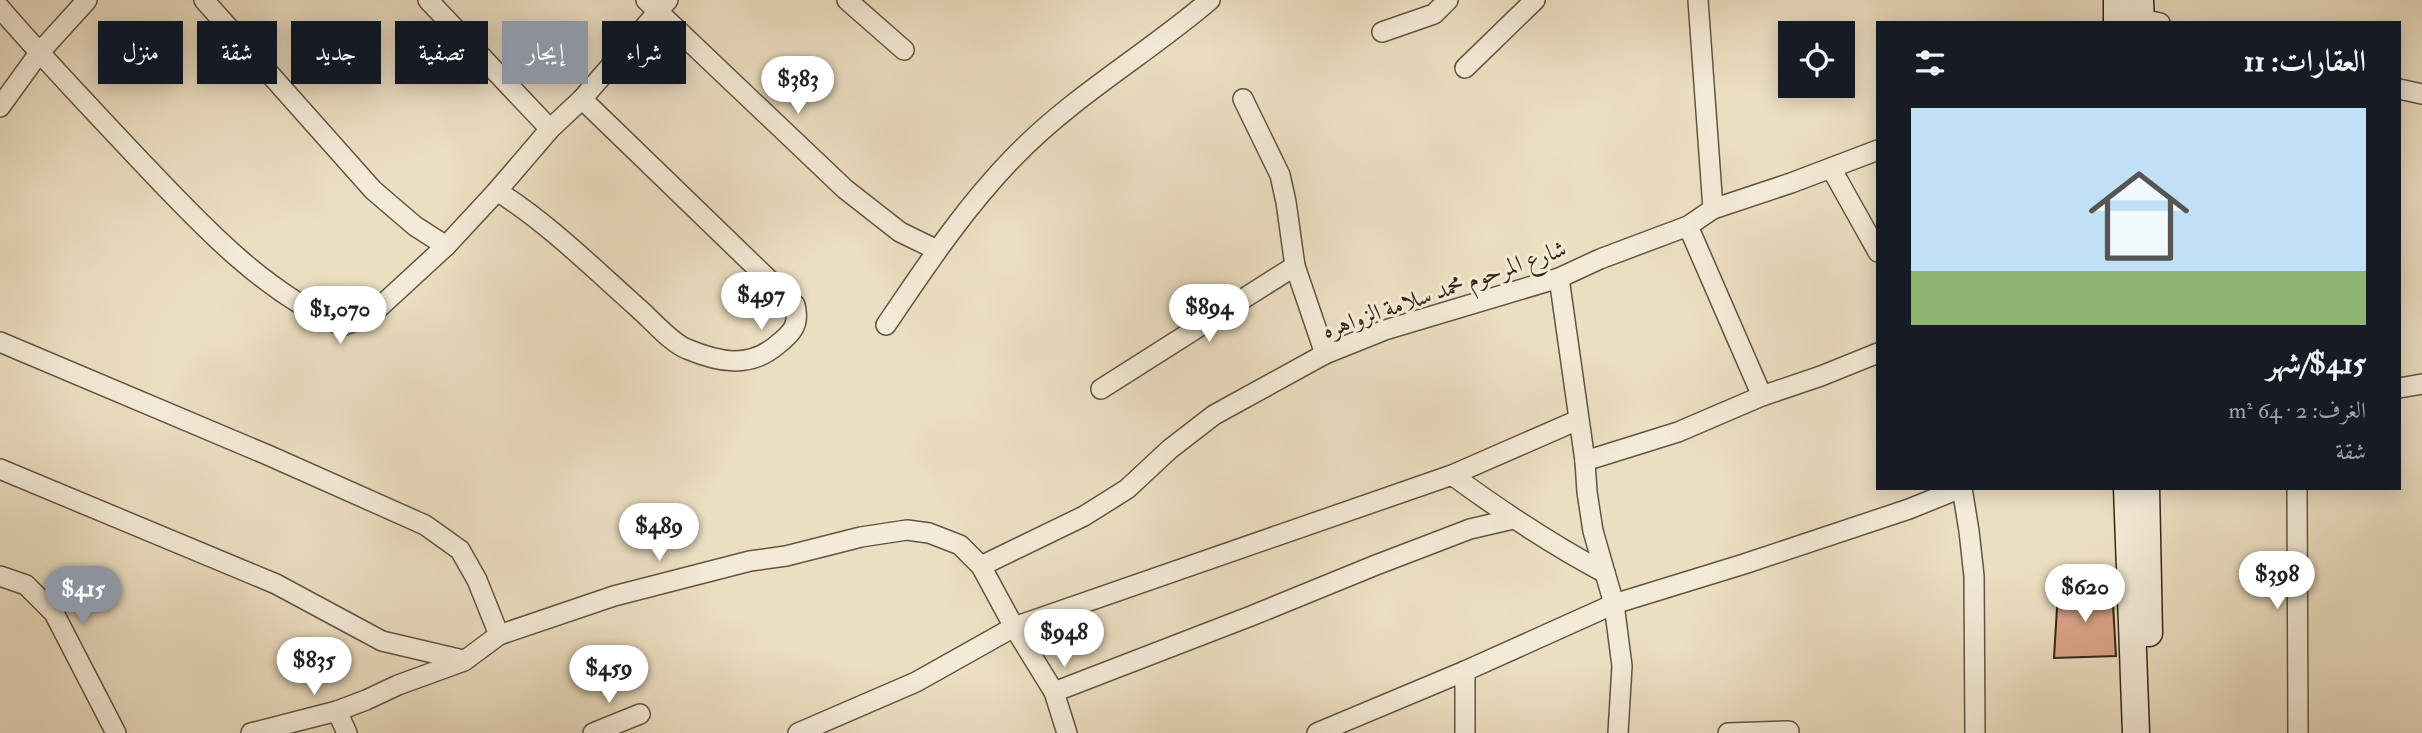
<!DOCTYPE html>
<html lang="ar">
<meta charset="utf-8">
<style>
:root{--surface:#171b24;--page:#242831;--text:#f1f3f6;--muted:#9ea1a6;--line:#363941;--accent:#8c9099}
body{margin:0;font-family:"IM FELL Double Pica",Amiri,serif;background:var(--page);color:var(--text);direction:rtl;height:100vh;display:flex;flex-direction:column;font-size:26px;white-space:nowrap}
*{box-sizing:border-box;margin:0}
p{font-size:23px;color:var(--muted)}
.icon{flex:none;width:38px;height:38px;fill:none;stroke:currentColor;stroke-width:2;stroke-linecap:round;stroke-linejoin:round}
.map{position:relative;flex:1;overflow:hidden;direction:ltr}
.panel{position:absolute;left:1876px;top:21px;width:525px;height:469px;display:flex;flex-direction:column;background:var(--surface);border-radius:0px;box-shadow:0 4px 18px #0003;direction:rtl}
.panel>*{flex:none}
.top-card{position:absolute;left:21px;top:21px;width:665px;height:63px;direction:rtl;display:flex;gap:14px}
.fabs{position:absolute;left:1778px;top:21px;display:grid;gap:14px}
.fabs a{display:grid;place-items:center;width:77px;height:77px;border-radius:0px;background:var(--surface);box-shadow:0 4px 18px #0003;font-size:35px}
.price{position:absolute;translate:-50% -60px;padding:0 16px;border-radius:24px;background:#fff;color:#222;font-size:23px;line-height:46px;filter:drop-shadow(0 2px 4px #0008)}
.price::after{content:'';position:absolute;left:50%;top:42px;width:21px;height:16px;margin-left:-10px;background:inherit;clip-path:polygon(0 0,100% 0,50% 100%)}
.price.current{background:var(--accent);color:#fff}
ul{padding:0;list-style:none}
li{display:grid;align-content:center;gap:14px;height:371px;padding:0 35px}
li+li{border-top:2px solid var(--line)}
li span{display:grid;place-items:center;height:217px;border-radius:0px;color:#555}
li>.icon{margin-inline-start:auto}
span .icon{width:126px;height:126px;fill:#fffc;stroke-width:1}
li b{font-size:30px}
h2{display:flex;justify-content:space-between;align-items:center;height:84px;padding:0 35px;font-size:30px}
.tag{padding:0 24px;border-radius:0px;background:var(--surface);box-shadow:0 4px 18px #0003;font-size:24px;line-height:63px}
.tag.current{background:var(--accent);color:#fff}
.map>svg:first-child{display:block}
.building{fill:#dba58a;stroke:#332717;stroke-width:2}
.lines{fill:none;stroke-linecap:round;stroke-linejoin:round}
.minor-casing{stroke:#615542;stroke-width:22}
.secondary-casing{stroke:#332717;stroke-width:29}
.minor{stroke:#f3ead7;stroke-width:19}
.secondary{stroke:#f3ead7;stroke-width:26}
.labels{text-anchor:middle;stroke-width:6;stroke-linejoin:round;paint-order:stroke}
.street-label{font-size:24px;fill:#332717;stroke:#f3ead7}
</style>
<div class="map">
<svg width="2422" height="733" viewBox="0 0 2422 733">
<rect width="100%" height="100%" fill="#ecdec1"/>
<filter id="stains"><feTurbulence type="fractalNoise" baseFrequency=".00286" numOctaves="4"/><feColorMatrix values="0 0 0 0 .2 0 0 0 0 .09 0 0 0 0 .02 0 0 0 .5 -.17"/></filter>
<radialGradient id="worn" r=".72"><stop offset=".6" stop-color="#630" stop-opacity="0"/><stop offset="1" stop-color="#630" stop-opacity=".3"/></radialGradient>
<path class="building" d="M2112,588L2116,656L2054,658L2058,591Z"/>
<g class="lines">
<g class="minor-casing">
<g id="minor">
<path d="M204,0L373,190L415,226L446,246"/>
<path d="M428,0L550,129"/>
<path d="M646,0L845,189L900,232L937,250"/>
<path d="M847,0L904,50"/>
<path d="M1698,0L1713,209"/>
<path d="M0,8C43,58 89,106 134,154C196,219 259,290 342,326L371,315L446,246L497,191L550,129L582,99L668,0"/>
<path d="M2141,19L2160,23"/>
<path d="M1382,32L1434,14L1448,0"/>
<path d="M1465,68L1535,0"/>
<path d="M2399,89L2422,94"/>
<path d="M1243,99L1280,175L1286,202L1295,266L1325,354"/>
<path d="M0,107L39,53L87,0"/>
<path d="M1831,168L1878,252"/>
<path d="M497,191C549,224 592,267 638,308C651,319 671,343 687,349C718,362 749,369 777,345C792,333 800,325 795,305L582,99"/>
<path d="M1688,226L1762,396"/>
<path d="M1559,278L1585,461L1587,492L1593,531L1614,604L1622,666L1618,733"/>
<path d="M886,325C926,266 965,207 1015,156C1073,96 1147,54 1210,0"/>
<path d="M0,342L270,456L425,525L460,550L477,580L499,635"/>
<path d="M2399,388L2422,384"/>
<path d="M1101,389L1295,266"/>
<path d="M1585,461L1678,432L1762,396L1821,376L1878,353"/>
<path d="M0,469L276,584L382,641L463,660"/>
<path d="M1452,475L1578,420"/>
<path d="M1962,488L1969,531L1974,576L1975,733"/>
<path d="M2297,488L2298,733"/>
<path d="M981,566L1084,516L1127,489L1170,449L1214,415L1325,354L1385,330L1559,278L1600,259L1688,226L1713,209L1791,183L1878,150"/>
<path d="M0,576L26,585L54,613L116,733"/>
<path d="M1465,671V733"/>
<path d="M1054,692L1251,616L1376,565L1470,529L1513,519"/>
<path d="M337,711L366,700L398,685L464,661L499,635L614,596L750,561L786,556L861,537L907,530L929,533L960,545L981,566L1014,627L1452,475C1501,511 1551,544 1605,573"/>
<path d="M251,733L337,711L347,733"/>
<path d="M593,733L640,714"/>
<path d="M798,733L916,682L1014,627L1054,692L1067,733"/>
<path d="M1317,733L1465,671L1614,604L1744,564L1909,509L1961,488"/>
<path d="M1728,733L1789,731"/>
</g>
</g>
<g class="secondary-casing">
<g id="secondary">
<path d="M2117,0V23"/>
<path d="M2140,0L2141,23"/>
<path d="M2127,488L2136,733"/>
<path d="M2146,488L2149,633"/>
</g>
</g>
<use href="#minor" class="minor"/>
<use href="#secondary" class="secondary"/>
</g>
<g class="labels">
<g class="street-label">
<text transform="translate(1444 289) rotate(-19)" y="8">شارع المرحوم محمد سلامة الزواهره</text>
</g>
</g>
<rect width="100%" height="100%" filter="url(#stains)"/>
<rect width="100%" height="100%" fill="url(#worn)"/>
</svg>
<div class="fabs">
<a><svg class="icon" aria-label="locate" viewBox="0 0 24 24"><circle cx="12" cy="12" r="6"/><path d="M12 2v4M12 18v4M2 12h4M18 12h4"/></svg></a>
</div>
<b class="price" style="left:798px;top:116px">$383</b>
<b class="price" style="left:761px;top:332px">$497</b>
<b class="price" style="left:1209px;top:344px">$894</b>
<b class="price" style="left:340px;top:346px">$1,070</b>
<b class="price" style="left:659px;top:563px">$489</b>
<b class="price" style="left:2277px;top:611px">$398</b>
<b class="price" style="left:2085px;top:624px">$620</b>
<b class="price current" style="left:83px;top:626px">$415</b>
<b class="price" style="left:1064px;top:669px">$948</b>
<b class="price" style="left:314px;top:697px">$835</b>
<b class="price" style="left:609px;top:705px">$459</b>
<div class="top-card">
<a class="tag">شراء</a>
<a class="tag current">إيجار</a>
<a class="tag">تصفية</a>
<a class="tag">جديد</a>
<a class="tag">شقة</a>
<a class="tag">منزل</a>
</div>
<section class="panel">
<h2>العقارات: 11<svg class="icon" aria-label="filters" viewBox="0 0 24 24"><path d="M4 7h16M4 17h16"/><circle cx="9" cy="7" r="2"/><circle cx="15" cy="17" r="2"/></svg></h2>
<ul>
<li><span style="background:linear-gradient(#bfe0f5 75%,#8fb573 0)"><svg class="icon" aria-label="home" viewBox="0 0 24 24"><path d="M3 11l9-7 9 7M6 9v11h12V9"/></svg></span><div><b>$415/شهر</b><p>الغرف: 2 · 64 m²</p><p>شقة</p></div></li>
</ul>
</section>
</div>
